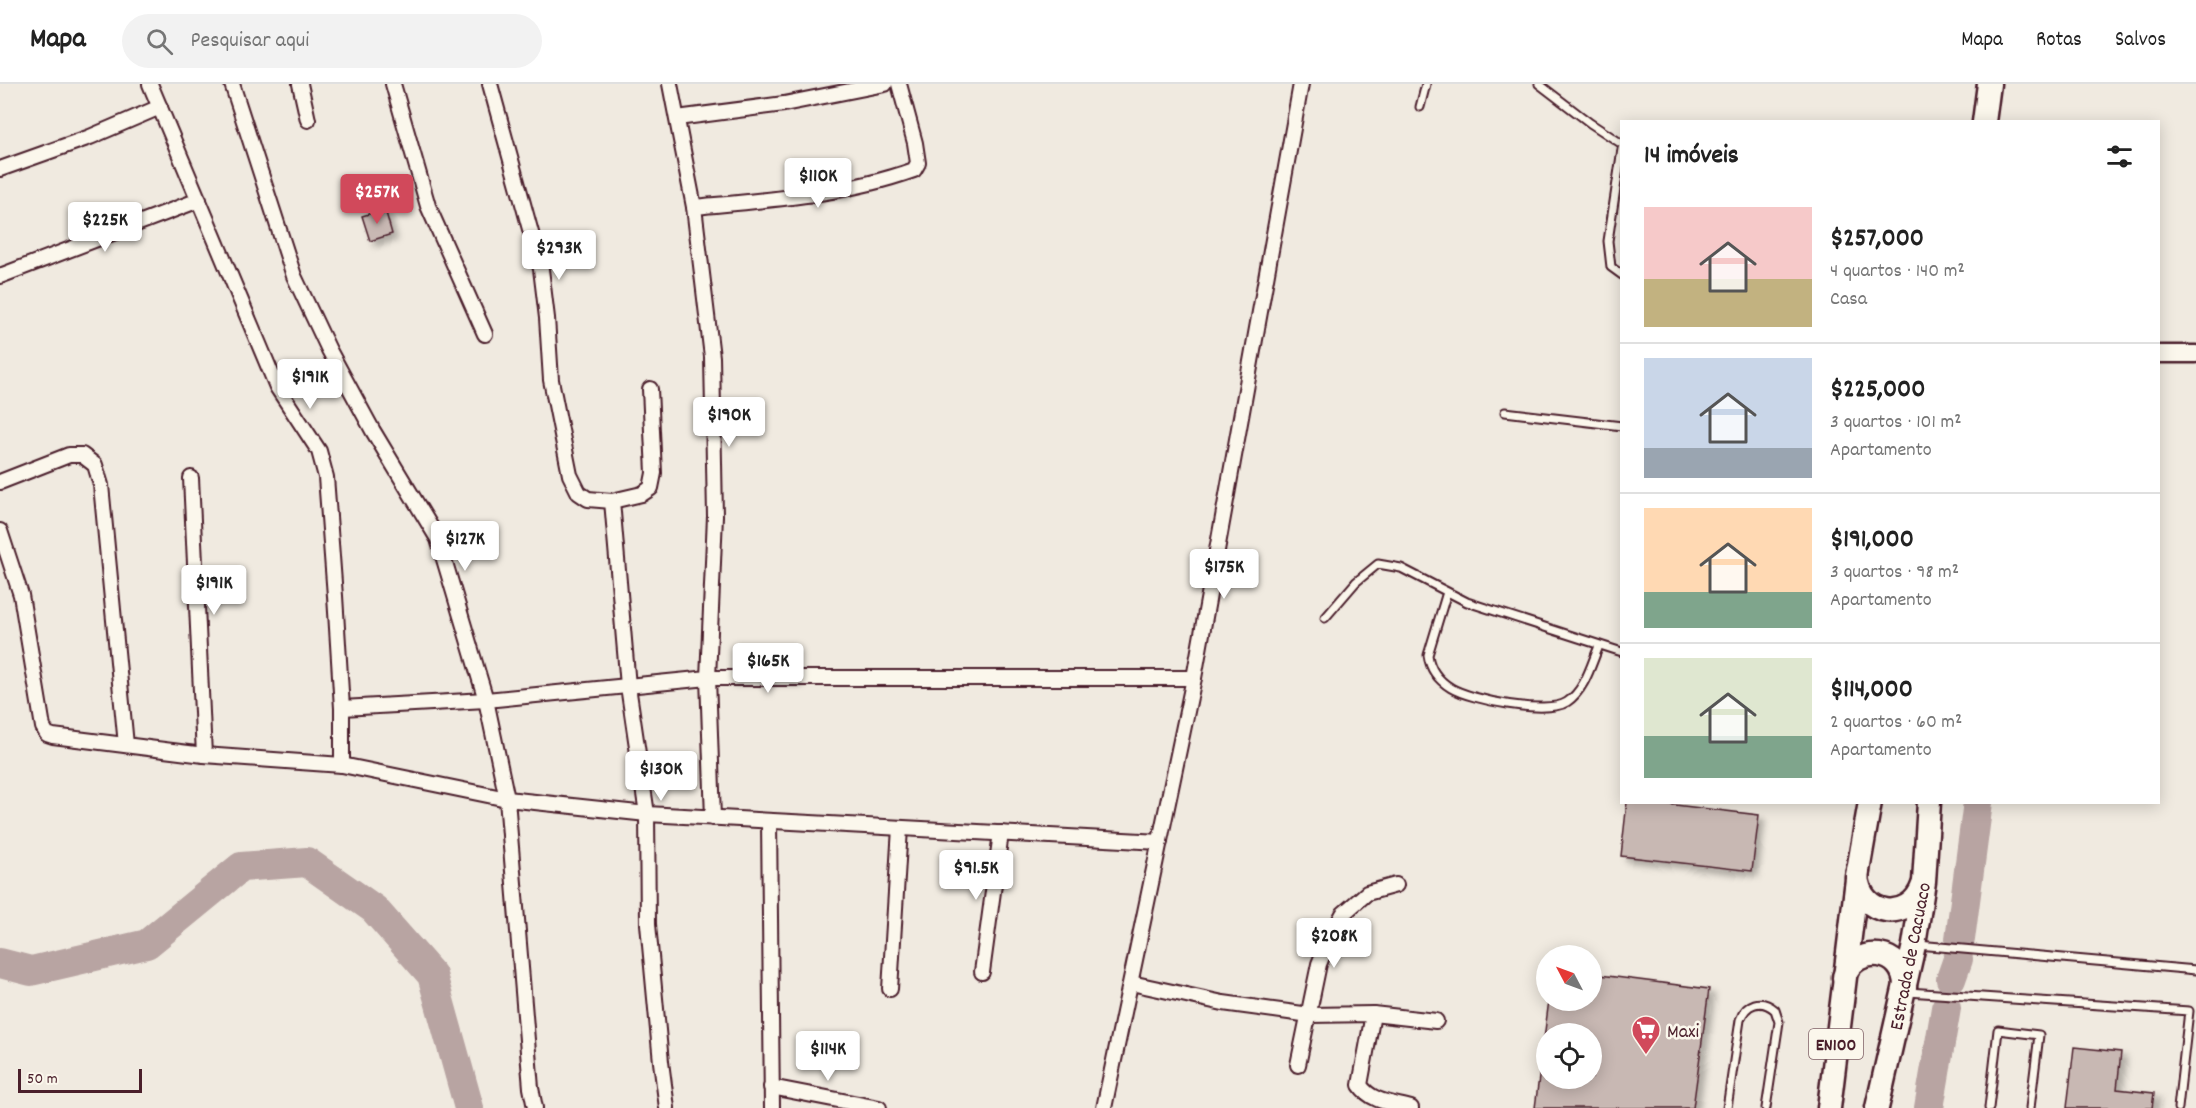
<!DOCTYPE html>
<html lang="pt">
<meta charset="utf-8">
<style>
:root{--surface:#fff;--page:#f2f2f2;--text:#222;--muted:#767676;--line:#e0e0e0;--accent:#d1495b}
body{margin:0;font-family:Dekko,sans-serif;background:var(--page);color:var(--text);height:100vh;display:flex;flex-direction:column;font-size:22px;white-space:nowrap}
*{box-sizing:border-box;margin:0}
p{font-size:20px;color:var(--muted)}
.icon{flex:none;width:33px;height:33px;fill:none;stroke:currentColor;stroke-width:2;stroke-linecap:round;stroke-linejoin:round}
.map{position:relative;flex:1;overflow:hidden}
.details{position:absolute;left:1620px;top:36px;width:540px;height:684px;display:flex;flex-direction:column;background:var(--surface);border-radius:0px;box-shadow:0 3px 15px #0003}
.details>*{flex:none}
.needle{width:39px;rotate:311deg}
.tools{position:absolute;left:1536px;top:861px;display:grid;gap:12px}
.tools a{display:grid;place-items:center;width:66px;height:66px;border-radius:50%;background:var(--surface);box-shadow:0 3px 15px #0003;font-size:30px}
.scale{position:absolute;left:18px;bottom:15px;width:124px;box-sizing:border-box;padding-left:6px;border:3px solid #4a1f2b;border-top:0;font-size:16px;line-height:21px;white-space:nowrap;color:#4a1f2b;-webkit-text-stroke:4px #fbf7ec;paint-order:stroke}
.price{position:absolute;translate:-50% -51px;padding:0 14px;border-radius:6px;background:#fff;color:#222;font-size:20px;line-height:39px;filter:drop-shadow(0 2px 3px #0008)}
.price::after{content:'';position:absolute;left:50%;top:36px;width:18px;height:14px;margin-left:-9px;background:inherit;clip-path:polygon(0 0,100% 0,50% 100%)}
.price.on{background:var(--accent);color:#fff}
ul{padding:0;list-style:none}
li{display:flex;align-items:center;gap:18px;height:150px;padding:0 24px}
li+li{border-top:2px solid var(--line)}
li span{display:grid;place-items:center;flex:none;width:168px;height:120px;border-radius:0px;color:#555}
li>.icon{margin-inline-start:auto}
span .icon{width:72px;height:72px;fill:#fffc;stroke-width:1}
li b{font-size:26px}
h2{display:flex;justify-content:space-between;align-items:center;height:72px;padding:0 24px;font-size:26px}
header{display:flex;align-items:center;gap:36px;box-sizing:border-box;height:84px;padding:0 30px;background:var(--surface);border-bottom:2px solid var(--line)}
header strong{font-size:28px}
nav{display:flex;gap:33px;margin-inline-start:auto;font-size:21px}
.search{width:420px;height:54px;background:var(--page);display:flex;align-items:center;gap:15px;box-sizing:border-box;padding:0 21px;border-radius:33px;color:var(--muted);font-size:22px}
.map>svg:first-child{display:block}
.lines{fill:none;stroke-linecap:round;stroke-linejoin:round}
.river{stroke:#b8a4a2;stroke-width:30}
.building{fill:#c8b8b3;stroke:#4a1f2b;stroke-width:1.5;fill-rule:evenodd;filter:url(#shadow)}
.service-casing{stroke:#4a1f2b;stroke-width:11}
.minor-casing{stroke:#4a1f2b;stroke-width:18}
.tertiary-casing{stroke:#4a1f2b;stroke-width:21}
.trunk-casing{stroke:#4a1f2b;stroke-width:27}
.service{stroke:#fbf7ec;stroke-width:7}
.minor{stroke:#fbf7ec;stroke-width:14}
.tertiary{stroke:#fbf7ec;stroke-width:16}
.trunk{stroke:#fbf7ec;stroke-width:22}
.labels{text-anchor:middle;stroke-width:5;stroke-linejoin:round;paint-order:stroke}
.shield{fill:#fbf7ec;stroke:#7f6065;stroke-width:1.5}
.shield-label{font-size:18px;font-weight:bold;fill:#4a1f2b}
.street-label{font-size:20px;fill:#4a1f2b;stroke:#fbf7ec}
.poi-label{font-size:20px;fill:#4a1f2b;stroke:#fbf7ec;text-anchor:start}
</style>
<header>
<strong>Mapa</strong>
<div class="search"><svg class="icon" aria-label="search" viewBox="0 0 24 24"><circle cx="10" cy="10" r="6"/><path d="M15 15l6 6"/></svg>Pesquisar aqui</div>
<nav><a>Mapa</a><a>Rotas</a><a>Salvos</a></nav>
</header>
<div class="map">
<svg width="2196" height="1024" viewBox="0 0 2196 1024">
<defs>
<filter id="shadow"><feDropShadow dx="5.5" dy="5.5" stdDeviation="3" flood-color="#0004"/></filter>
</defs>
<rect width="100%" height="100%" fill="#f0eae0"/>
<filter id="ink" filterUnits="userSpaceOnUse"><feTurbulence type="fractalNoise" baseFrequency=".0167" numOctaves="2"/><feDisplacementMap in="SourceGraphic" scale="12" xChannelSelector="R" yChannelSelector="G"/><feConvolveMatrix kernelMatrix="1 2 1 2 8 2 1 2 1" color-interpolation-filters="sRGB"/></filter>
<g filter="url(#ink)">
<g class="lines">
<g class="river">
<path d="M1960,855L1978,718"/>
<path d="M0,879L31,887L147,860L241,783L307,778L374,825L432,891L469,1024"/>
<path d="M1951,895L1958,875"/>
<path d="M1929,1024L1946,924"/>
</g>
</g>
<g class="building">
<path d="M385,125L392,150L370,157L362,132Z"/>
<path d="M1627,718H1650L1759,731L1752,787L1621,772Z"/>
<path d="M1592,890L1709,905L1693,1024H1535L1549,916H1592ZM1546,950H1592V994H1546Z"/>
<path d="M2074,963L2121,968L2117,1005L2154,1009L2152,1024H2067Z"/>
</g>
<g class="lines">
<g class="service-casing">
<g id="service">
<path d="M1539,0L1590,39L1622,60"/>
<path d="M1420,23L1426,0"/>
<path d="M1622,65L1608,157L1611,183L1622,191"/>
<path d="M1505,328L1622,342"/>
<path d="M1447,508L1428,571C1430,586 1438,596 1451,604C1471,616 1547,631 1567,618C1585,606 1591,581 1599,562"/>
<path d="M1325,534L1356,498L1378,480L1401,484L1467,518L1622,568"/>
<path d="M1918,861L2196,886"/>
<path d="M1908,908L2189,927L2178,1024"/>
<path d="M1727,1024L1740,936C1746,919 1761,914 1775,926L1779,938L1766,1024"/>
<path d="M1989,1024L1998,946L2039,951L2030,1024"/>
</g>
</g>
<g class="minor-casing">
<g id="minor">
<path d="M150,0L277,303L319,367L326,393L335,512L342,624V681"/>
<path d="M232,0L294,192L329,266L373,347L438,455L486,616L507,715L531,1004L535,1024"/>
<path d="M300,0L308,36"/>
<path d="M393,0L428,122L485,250"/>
<path d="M490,0L541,185L547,234L551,296L570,391L579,409L588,415L612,417L642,410L651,404L654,389L650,305"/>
<path d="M670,0L694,123L712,273L715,432L708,594L713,734"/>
<path d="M677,34L784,20L885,0"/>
<path d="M0,85L90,53L160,23"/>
<path d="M694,123C768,116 844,111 914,86L918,79L915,59L899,0"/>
<path d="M0,192L199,116"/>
<path d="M191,394L204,671"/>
<path d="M0,398L69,371H82L95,381L101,401L126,661"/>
<path d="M612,417L628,602L647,730L648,840L661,978L667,1024"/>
<path d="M0,447L21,511L43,643L47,650L53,652L204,671L342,681L507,715L647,730L1160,758"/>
<path d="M342,624L486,616L708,594H1194"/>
<path d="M769,737L772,1024"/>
<path d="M982,888L1001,749"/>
<path d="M1131,899L1223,919L1310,931L1373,930L1436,937"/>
<path d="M890,905L900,744"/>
<path d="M1373,930L1360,1001C1371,1018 1392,1019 1411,1024"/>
<path d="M1298,981L1319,880L1328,858L1343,830L1367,809L1396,801"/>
<path d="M771,1003L879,1024"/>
<path d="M1104,1024L1194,594L1301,0"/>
</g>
</g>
<g class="tertiary-casing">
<path id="tertiary" d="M2158,270H2196"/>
</g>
<g class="trunk-casing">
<g id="trunk">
<path d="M1984,38L1989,0"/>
<path d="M1870,718L1857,792C1860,833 1910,839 1923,801"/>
<path d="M1844,893C1855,859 1906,865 1905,903"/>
<path d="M1829,1024L1858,787"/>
<path d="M1877,1024L1914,861L1924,798L1929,718"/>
</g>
</g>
<use href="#service" class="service"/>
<use href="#minor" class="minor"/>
<use href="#tertiary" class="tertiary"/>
<use href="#trunk" class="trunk"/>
</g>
</g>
<defs>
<g id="supermarket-pin" transform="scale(1.5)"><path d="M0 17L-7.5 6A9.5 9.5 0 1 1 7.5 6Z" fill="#d1495b" stroke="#fbf7ec"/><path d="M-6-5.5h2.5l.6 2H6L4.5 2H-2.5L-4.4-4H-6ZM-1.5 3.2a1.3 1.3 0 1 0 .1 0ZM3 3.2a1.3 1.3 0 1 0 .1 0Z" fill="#fff"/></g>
</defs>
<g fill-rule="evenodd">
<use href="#supermarket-pin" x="1646" y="946"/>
</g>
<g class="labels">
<rect class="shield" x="1809" y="945" width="54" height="30" rx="4.5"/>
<g class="shield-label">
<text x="1836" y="966">EN100</text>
</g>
<g class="street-label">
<text transform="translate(1909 872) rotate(-79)" y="7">Estrada de Cacuaco</text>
</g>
<g class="poi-label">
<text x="1667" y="953">Maxi</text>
</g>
</g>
</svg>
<div class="tools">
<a><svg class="needle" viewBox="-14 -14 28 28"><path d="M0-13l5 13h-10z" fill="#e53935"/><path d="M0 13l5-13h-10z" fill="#767676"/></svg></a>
<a><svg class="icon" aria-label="locate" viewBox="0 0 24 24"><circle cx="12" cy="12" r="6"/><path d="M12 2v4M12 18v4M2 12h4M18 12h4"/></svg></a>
</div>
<div class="scale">50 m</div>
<b class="price" style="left:818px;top:125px">$110K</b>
<b class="price on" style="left:377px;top:141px">$257K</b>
<b class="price" style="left:105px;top:169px">$225K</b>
<b class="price" style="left:559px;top:197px">$293K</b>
<b class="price" style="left:310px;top:326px">$191K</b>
<b class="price" style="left:729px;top:364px">$190K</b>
<b class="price" style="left:465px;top:488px">$127K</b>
<b class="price" style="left:1224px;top:516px">$175K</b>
<b class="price" style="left:214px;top:532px">$191K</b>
<b class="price" style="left:768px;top:610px">$165K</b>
<b class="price" style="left:661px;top:718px">$130K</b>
<b class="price" style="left:976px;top:817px">$91.5K</b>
<b class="price" style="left:1334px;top:885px">$208K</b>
<b class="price" style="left:828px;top:998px">$114K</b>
<section class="details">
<h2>14 imóveis<svg class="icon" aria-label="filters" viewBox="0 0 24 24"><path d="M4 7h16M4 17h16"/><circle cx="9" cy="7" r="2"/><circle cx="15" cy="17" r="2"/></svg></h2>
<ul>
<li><span style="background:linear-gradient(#f6c9c9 60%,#c2b280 0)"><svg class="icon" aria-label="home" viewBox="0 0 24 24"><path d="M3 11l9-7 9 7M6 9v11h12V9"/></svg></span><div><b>$257,000</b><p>4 quartos · 140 m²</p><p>Casa</p></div></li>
<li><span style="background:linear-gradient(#c9d6e8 75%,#9aa5b1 0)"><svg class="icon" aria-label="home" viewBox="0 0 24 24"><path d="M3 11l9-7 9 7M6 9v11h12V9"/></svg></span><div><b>$225,000</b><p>3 quartos · 101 m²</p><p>Apartamento</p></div></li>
<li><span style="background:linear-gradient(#ffd9b3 70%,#7fa58c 0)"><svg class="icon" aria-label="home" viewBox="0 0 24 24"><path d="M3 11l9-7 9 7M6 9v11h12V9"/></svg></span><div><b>$191,000</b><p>3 quartos · 98 m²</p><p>Apartamento</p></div></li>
<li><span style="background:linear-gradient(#dfe7d0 65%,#7fa58c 0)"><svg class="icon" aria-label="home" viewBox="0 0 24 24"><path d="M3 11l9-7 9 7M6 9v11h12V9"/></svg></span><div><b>$114,000</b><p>2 quartos · 60 m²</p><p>Apartamento</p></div></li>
</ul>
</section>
</div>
